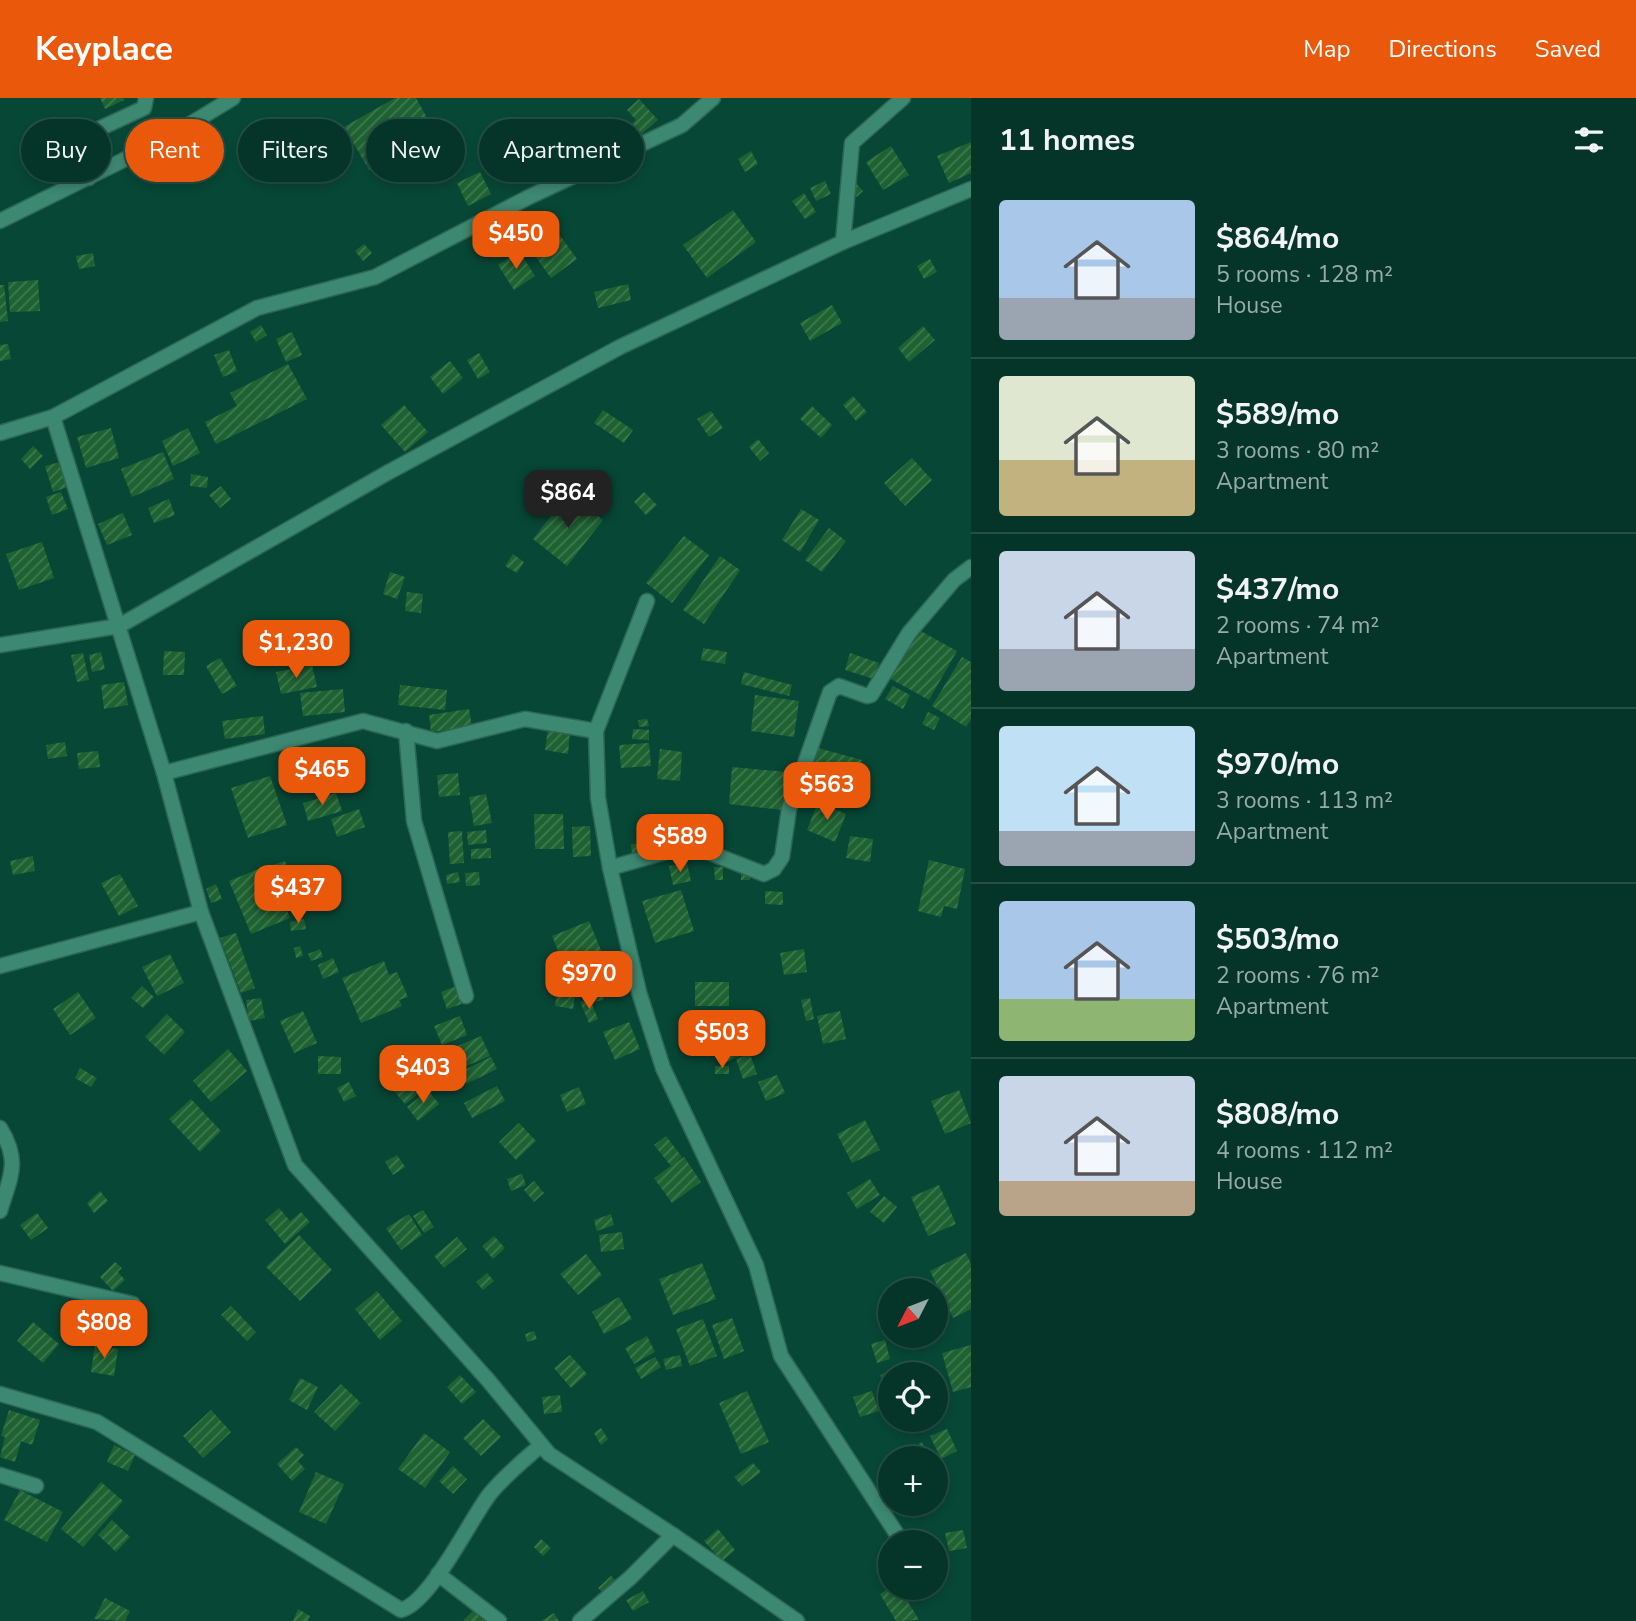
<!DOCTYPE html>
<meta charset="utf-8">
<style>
:root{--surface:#053528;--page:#134034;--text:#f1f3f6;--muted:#97aba8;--line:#265045;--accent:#ea580c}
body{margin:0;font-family:"Nunito Sans",sans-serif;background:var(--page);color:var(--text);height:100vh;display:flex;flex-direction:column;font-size:26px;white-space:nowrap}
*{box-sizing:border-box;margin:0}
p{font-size:23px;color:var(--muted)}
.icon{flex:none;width:38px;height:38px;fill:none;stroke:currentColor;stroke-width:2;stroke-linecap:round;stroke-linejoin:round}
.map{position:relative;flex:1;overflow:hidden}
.sheet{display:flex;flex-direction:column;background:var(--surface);width:665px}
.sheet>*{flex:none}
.hud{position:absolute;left:21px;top:21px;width:665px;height:63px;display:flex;gap:14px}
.needle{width:46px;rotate:228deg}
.fabs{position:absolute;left:878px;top:1180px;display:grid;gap:14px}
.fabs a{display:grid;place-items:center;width:70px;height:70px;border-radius:50%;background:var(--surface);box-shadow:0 4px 10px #0003,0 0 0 2px var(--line);font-size:35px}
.price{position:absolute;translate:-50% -60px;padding:0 16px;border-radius:14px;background:var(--accent);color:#fff;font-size:23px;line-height:46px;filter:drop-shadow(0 2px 4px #0008)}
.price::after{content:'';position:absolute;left:50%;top:42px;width:21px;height:16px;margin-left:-10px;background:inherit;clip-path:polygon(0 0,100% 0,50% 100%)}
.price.current{background:#222;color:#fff}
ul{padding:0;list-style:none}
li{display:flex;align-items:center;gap:21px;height:175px;padding:0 28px}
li+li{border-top:2px solid var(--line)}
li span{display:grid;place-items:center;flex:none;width:196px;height:140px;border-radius:7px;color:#555}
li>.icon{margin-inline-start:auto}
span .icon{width:84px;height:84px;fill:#fffc;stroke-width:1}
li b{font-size:30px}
h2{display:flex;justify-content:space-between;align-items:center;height:84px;padding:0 28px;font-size:30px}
.chip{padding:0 24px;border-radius:32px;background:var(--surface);box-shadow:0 4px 10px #0003,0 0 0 2px var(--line);font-size:24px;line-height:63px}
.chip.current{background:var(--accent);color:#fff}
header{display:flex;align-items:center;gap:42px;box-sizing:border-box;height:98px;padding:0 35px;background:var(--accent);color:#fff}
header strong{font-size:33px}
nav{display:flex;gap:38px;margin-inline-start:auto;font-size:24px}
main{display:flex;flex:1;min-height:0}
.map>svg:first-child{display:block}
.building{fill:url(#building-hatch)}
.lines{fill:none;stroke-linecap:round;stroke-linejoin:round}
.service-casing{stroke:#2c6756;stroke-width:17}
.minor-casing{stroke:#2c6756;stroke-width:17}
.service{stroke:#3d8870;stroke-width:14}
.minor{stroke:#3d8870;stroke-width:14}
</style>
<header>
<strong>Keyplace</strong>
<nav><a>Map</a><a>Directions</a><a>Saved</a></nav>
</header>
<main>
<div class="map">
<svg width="971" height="1523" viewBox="0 0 971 1523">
<defs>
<pattern id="building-hatch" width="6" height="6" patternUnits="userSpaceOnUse" patternTransform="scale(1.75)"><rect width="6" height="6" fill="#1f6232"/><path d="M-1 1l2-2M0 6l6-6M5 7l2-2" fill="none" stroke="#3f7950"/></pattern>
</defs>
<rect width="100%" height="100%" fill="#074736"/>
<g class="building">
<path d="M100,0H123L124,2L105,11Z"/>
<path d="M395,0H416L435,34L369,72L344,29Z"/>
<path d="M639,1L658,22L639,38L629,28L636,22L627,12Z"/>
<path d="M538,38L544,52L528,59L522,45Z"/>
<path d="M971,44V75L949,85L937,58Z"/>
<path d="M891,48L909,77L883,92L866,64Z"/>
<path d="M751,53L758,66L745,74L738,61Z"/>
<path d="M480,74L491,96L468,108L457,85Z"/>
<path d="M825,83L831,96L816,103L810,90Z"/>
<path d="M854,83L863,93L857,99L848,89Z"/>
<path d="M804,95L816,114L805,121L792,103Z"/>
<path d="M733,112L756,144L707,180L683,147Z"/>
<path d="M556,132L577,161L551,180L530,151Z"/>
<path d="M364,146L372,155L363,163L355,153Z"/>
<path d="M519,153L535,178L514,192L498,167Z"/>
<path d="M93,155L95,168L79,171L76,158Z"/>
<path d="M930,161L937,174L924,181L917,168Z"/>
<path d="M38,182L40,213L10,214L8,184Z"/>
<path d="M628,186L631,202L598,210L594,194Z"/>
<path d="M0,187H4L8,223L0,224Z"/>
<path d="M832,207L842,225L810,243L800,225Z"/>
<path d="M261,227L267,237L256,244L250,234Z"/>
<path d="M923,228L935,242L909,264L898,250Z"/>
<path d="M292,234L302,257L286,264L276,241Z"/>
<path d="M8,246L11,261L0,263V247Z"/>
<path d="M229,252L237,273L223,279L214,257Z"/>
<path d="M479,255L490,274L478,281L467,262Z"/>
<path d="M450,263L463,280L443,296L430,279Z"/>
<path d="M288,266L307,301L216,346L205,324L237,308L230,295Z"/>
<path d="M853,298L867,314L856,323L843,307Z"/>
<path d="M404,307L428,334L405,354L381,327Z"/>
<path d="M812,308L832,327L821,340L800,321Z"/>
<path d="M603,312L633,332L624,345L594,325Z"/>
<path d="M711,313L723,330L709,339L697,321Z"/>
<path d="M111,330L119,360L86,370L77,339Z"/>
<path d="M188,330L200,355L173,368L162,343Z"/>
<path d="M758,341L769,355L760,363L749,349Z"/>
<path d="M33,348L43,358L30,371L21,361Z"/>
<path d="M163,354L174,381L132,399L121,371Z"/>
<path d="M912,360L932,382L905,408L884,385Z"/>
<path d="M60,364L68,389L53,394L45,368Z"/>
<path d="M191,376L208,379L207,390L190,388Z"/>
<path d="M221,388L231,401L220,410L209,397Z"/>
<path d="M61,394L68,411L52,417L46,399Z"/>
<path d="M644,394L657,407L646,417L634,404Z"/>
<path d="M569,395L603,422L567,468L533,441Z"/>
<path d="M169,401L175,417L154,425L148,410Z"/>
<path d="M801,411L819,422L800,454L782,442Z"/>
<path d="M123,415L132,437L107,447L98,426Z"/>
<path d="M829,430L846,443L822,474L805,462Z"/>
<path d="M684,438L709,457L672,505L646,485Z"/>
<path d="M42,444L54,480L19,492L6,456Z"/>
<path d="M513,456L524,464L517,475L505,468Z"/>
<path d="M720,458L740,472L704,526L683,512Z"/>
<path d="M390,474L405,479L397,501L383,496Z"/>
<path d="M407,494L423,496L421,515L405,513Z"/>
<path d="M917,531L957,553L929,602L889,580Z"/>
<path d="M703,550L727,554L725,566L701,562Z"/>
<path d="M164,553L185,554L184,577H163Z"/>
<path d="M101,554L105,571L92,574L89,557Z"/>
<path d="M83,555L89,582L77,584L71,557Z"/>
<path d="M850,555L879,565L874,581L845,572Z"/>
<path d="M962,559L971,564V621L966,629L932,608Z"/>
<path d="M220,560L237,588L222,596L206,568Z"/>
<path d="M312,567L317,589L281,596L276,574Z"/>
<path d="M744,574L792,587L789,598L741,586Z"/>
<path d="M124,584L128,607L104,611L101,587Z"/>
<path d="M400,587L447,592L445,612L398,607Z"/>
<path d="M893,588L910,597L903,611L885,601Z"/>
<path d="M343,591L345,614L303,618L300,595Z"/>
<path d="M755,597L799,603L794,639L751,633Z"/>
<path d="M469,611L472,629L431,634L429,617Z"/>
<path d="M928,614L940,620L934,632L922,626Z"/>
<path d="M263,618L265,636L225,641L222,623Z"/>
<path d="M647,621L649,628L639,629L638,622Z"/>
<path d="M548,631L570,634L568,656L545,652Z"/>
<path d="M633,631L649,632V642L632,641Z"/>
<path d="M65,644L67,658L48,661L46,647Z"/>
<path d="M649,645L651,668L621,670L619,647Z"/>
<path d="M818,650L862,662L855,692L811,680Z"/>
<path d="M660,651L682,654L680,683L657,681Z"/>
<path d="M98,653L100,669L79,671L77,655Z"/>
<path d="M732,669L787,674L783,712L729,706Z"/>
<path d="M458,675L460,697L439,699L437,677Z"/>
<path d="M270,678L287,727L248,740L231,690Z"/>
<path d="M336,695L342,713L308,723L303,705Z"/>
<path d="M486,696L492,725L474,728L469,699Z"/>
<path d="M818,704L846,716L835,744L807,732Z"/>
<path d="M359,711L365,729L337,739L331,721Z"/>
<path d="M534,716H563L564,751H535Z"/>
<path d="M590,728L591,758L573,759L572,729Z"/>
<path d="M486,732L487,745L468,747L467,734Z"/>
<path d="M462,733L464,765L450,766L448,734Z"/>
<path d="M850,738L873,741L870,764L846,760Z"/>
<path d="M657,744L658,754L632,757L631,746Z"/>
<path d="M491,750V760L471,761V751Z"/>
<path d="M33,758L35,773L13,777L10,763Z"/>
<path d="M929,762L965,771L957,811L944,808L941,819L918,813Z"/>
<path d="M285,763L291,779L280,784L273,767Z"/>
<path d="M687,765L691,783L673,787L669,768Z"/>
<path d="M268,767L290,820L251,836L229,783Z"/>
<path d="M714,769H723V782H715Z"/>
<path d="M458,774L460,784L447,786L446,777Z"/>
<path d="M479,774L480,787L466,788L465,775Z"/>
<rect x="741" y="774" width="9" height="8"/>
<path d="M120,776L138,808L119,818L101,785Z"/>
<path d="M216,786L222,801L211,805L206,791Z"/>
<path d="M681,792L694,833L655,845L642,803Z"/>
<path d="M765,793L783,794V807L765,806Z"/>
<path d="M304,821L306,831L291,833L290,824Z"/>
<path d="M589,823L612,879L575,894L552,838Z"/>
<path d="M236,835L255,890L241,895L220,840Z"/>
<path d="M300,848L303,858L296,860L294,850Z"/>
<path d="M320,851L323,859L311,863L308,856Z"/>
<path d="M804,851L807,874L784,877L780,855Z"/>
<path d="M170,856L184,885L157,898L142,869Z"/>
<path d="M333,860L339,874L323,881L318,867Z"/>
<path d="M384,863L389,877L397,874L408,899L399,902L402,908L361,925L342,880Z"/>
<rect x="695" y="884" width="34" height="24"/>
<path d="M459,887L465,905L447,911L441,894Z"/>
<path d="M142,888L154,899L143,910L131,900Z"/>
<path d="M602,890L604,902L593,904L591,893Z"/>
<path d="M78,894L96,920L70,937L53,911Z"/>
<path d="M557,895L575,898L573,911L555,908Z"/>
<path d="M261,900L265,920L249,923L246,902Z"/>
<path d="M810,900L814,921L806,923L801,902Z"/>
<path d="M590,901L598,921L589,925L580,904Z"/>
<path d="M303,913L317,945L294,955L280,923Z"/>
<path d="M840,913L846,941L823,946L817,918Z"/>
<path d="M167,916L185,934L164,957L145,939Z"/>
<path d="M731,916L749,954L720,967L702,930Z"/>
<path d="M460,918L467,937L442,947L434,928Z"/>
<path d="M629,924L640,951L615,962L603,934Z"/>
<path d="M481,938L490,958L455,973L446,953Z"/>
<path d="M228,951L247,973L211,1004L193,983Z"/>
<path d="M406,953L419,969L394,989L381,974Z"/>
<path d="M750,956L757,976L743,981L736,961Z"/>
<path d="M318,958L341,959V976H318Z"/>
<path d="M491,959L497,971L466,986L460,974Z"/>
<rect x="715" y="968" width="14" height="8"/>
<path d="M422,969L433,984L405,1006L393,992Z"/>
<path d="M80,970L97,980L91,989L75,980Z"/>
<path d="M777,977L785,995L766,1003L758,984Z"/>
<path d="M349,984L356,998L344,1004L337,990Z"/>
<path d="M497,988L505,1003L472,1020L464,1005Z"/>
<path d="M579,989L586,1006L567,1014L560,997Z"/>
<path d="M428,992L439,1006L418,1023L407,1009Z"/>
<path d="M959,992L971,1025L945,1036L931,1003Z"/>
<path d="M191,1001L221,1033L200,1054L169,1021Z"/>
<path d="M865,1022L880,1052L852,1065L837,1036Z"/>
<path d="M519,1025L536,1043L516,1062L499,1044Z"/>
<path d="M666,1038L682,1059L675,1065L684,1059L701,1084L672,1105L654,1080L671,1068L654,1047Z"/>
<path d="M397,1057L405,1069L393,1077L385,1064Z"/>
<path d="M522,1076L526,1087L511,1093L507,1081Z"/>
<path d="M870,1081L880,1097L857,1111L847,1095Z"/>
<path d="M534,1083L544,1095L534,1104L524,1092Z"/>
<path d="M939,1087L956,1126L928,1138L911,1099Z"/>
<path d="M100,1093L108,1103L94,1115L87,1105Z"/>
<path d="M884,1098L897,1109L884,1125L870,1114Z"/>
<path d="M279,1110L290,1123L301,1114L310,1124L285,1146L265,1122Z"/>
<path d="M423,1112L434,1129L424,1135L413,1118Z"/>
<path d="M37,1115L48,1130L31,1142L20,1127Z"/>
<path d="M409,1116L422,1137L401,1152L386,1130Z"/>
<path d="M611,1116L614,1127L597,1133L594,1122Z"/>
<path d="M622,1134L624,1151L601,1154L599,1137Z"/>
<path d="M299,1137L332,1172L300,1203L266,1169Z"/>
<path d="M494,1138L505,1150L493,1161L482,1148Z"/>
<path d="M457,1139L467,1151L444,1170L434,1158Z"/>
<path d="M966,1155L971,1166V1211L953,1220L930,1173Z"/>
<path d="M586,1156L602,1177L578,1197L560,1176Z"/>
<path d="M115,1164L122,1170L118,1174L125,1182L113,1193L100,1179Z"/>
<path d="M702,1165L716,1201L673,1217L659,1181Z"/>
<path d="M487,1175L494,1183L483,1192L476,1184Z"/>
<path d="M377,1193L402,1223L380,1242L355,1211Z"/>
<path d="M619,1199L632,1221L604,1236L592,1214Z"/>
<path d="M231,1208L256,1234L247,1243L221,1217Z"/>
<path d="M732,1220L744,1253L724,1261L712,1227Z"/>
<path d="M703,1221L717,1258L690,1268L676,1231Z"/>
<path d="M33,1224L59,1246L43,1265L17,1243Z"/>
<path d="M534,1233L537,1241L527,1244L525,1236Z"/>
<path d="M647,1238L655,1254L634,1266L625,1250Z"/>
<path d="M885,1242L890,1261L877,1265L871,1246Z"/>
<path d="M95,1247L118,1251L114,1278L91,1274Z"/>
<path d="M971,1247V1289L953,1294L942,1255Z"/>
<path d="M570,1257L587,1276L571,1290L554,1270Z"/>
<path d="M680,1257L682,1268L666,1272L663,1261Z"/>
<path d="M655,1259L661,1269L641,1281L635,1270Z"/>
<path d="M912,1264L917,1276H891V1294L888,1295L880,1277Z"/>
<path d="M460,1277L476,1294L462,1306L447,1289Z"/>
<path d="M300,1280L318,1289L307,1312L289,1302Z"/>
<path d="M341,1286L361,1305L335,1333L314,1314Z"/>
<path d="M747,1293L769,1344L741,1356L719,1305Z"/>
<path d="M872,1293L879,1313L860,1319L853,1299Z"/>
<path d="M560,1297L562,1314L544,1316L542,1299Z"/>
<path d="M9,1312L40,1322L32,1347L21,1343L15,1364L0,1359L5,1339L1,1338Z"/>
<path d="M211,1312L231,1334L203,1360L183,1338Z"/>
<path d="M483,1321L501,1339L481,1358L463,1340Z"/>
<path d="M601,1330L608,1341L601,1347L594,1335Z"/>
<path d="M947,1331L957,1353L941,1361L930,1338Z"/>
<path d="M424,1335L450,1354L425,1390L398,1371Z"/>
<path d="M921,1344L930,1354L924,1360H914L909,1354Z"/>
<path d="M114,1347L135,1357L128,1373L107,1364Z"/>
<path d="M296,1349L304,1357L298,1363L305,1371L292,1383L277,1366Z"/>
<path d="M753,1365L761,1374L742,1388L734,1379Z"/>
<path d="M453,1368L467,1381L453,1396L439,1383Z"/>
<path d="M316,1374L344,1386L326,1426L299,1414Z"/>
<path d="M101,1384L123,1403L83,1449L61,1431Z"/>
<path d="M20,1392L63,1414L47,1444L4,1422Z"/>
<path d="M112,1422L130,1439L116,1454L98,1437Z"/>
<path d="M718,1431L735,1452L722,1463L704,1443Z"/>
<path d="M963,1432L967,1450L949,1453L945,1435Z"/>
<path d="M541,1441L551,1450L543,1458L534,1449Z"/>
<path d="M611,1478L618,1485L606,1498L598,1490Z"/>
<path d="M891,1489H899L919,1522L896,1523L880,1496Z"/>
<path d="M643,1493L649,1504L633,1513L626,1502Z"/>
<path d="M105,1500L130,1513L125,1523L94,1521Z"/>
<path d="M298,1511L310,1518L308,1523H293Z"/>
<path d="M473,1513L484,1523H463Z"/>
<path d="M554,1515L559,1523H541Z"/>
</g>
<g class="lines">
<g class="service-casing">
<g id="service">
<path d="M647,503L596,633L598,700L610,770L639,894L663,970L756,1167L781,1258L902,1444"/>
<path d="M406,633L414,723L466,898"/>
<path d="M164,675L363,623L437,643L525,621L596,633"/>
<path d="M610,770L690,747L764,776L774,771L782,759L789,711L830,594L839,588L867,598L871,597L909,535L954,482L971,469"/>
</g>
</g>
<g class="minor-casing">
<g id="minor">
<path d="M89,80L87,43L90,35L144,10L146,0"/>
<path d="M0,123L164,42L233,0"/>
<path d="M843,144L852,45L903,0"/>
<path d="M53,319L164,675L201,814L295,1067L488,1282L549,1356L673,1437L797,1523"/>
<path d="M0,335L53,319L257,210L375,179L529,99L682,27L713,0"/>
<path d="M0,547L119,528L387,375L620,249L843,144L971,91"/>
<path d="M0,868L201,814"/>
<path d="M0,1030C21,1064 10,1079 0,1113"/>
<path d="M0,1175L133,1206"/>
<path d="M0,1296L97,1324L401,1512C430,1505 470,1422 489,1397C503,1379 523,1363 540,1348"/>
<path d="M0,1377L36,1388"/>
<path d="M438,1476L499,1523"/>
<path d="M580,1523L630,1480L673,1437"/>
</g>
</g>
<use href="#service" class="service"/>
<use href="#minor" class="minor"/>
</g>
</svg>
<div class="fabs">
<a><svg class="needle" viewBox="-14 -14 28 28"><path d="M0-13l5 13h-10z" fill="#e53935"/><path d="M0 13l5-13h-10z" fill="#97aba8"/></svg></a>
<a><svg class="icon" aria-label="locate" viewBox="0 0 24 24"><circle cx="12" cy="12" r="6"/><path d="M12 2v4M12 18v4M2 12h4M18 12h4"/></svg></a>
<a>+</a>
<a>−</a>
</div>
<b class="price" style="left:516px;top:173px">$450</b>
<b class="price current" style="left:568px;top:432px">$864</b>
<b class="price" style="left:296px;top:582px">$1,230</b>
<b class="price" style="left:322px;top:709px">$465</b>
<b class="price" style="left:827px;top:724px">$563</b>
<b class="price" style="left:680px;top:776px">$589</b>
<b class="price" style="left:298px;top:827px">$437</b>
<b class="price" style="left:589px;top:913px">$970</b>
<b class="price" style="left:722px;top:972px">$503</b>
<b class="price" style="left:423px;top:1007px">$403</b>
<b class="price" style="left:104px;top:1262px">$808</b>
<div class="hud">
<a class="chip">Buy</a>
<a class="chip current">Rent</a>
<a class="chip">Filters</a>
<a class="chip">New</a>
<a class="chip">Apartment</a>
</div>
</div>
<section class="sheet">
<h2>11 homes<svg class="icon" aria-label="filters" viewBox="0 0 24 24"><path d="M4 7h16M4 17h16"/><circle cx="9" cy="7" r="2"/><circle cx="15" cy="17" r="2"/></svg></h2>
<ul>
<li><span style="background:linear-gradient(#a9c7e8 70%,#9aa5b1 0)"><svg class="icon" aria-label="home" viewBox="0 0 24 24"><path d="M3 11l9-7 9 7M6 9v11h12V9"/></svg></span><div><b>$864/mo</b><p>5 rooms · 128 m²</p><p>House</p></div></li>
<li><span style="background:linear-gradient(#dfe7d0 60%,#c2b280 0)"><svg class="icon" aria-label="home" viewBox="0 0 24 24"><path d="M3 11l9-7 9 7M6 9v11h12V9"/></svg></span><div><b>$589/mo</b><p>3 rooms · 80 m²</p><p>Apartment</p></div></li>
<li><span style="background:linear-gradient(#c9d6e8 70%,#9aa5b1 0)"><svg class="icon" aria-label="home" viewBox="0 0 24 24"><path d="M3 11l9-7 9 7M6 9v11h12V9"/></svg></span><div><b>$437/mo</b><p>2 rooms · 74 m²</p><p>Apartment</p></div></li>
<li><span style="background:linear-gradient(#bfe0f5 75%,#9aa5b1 0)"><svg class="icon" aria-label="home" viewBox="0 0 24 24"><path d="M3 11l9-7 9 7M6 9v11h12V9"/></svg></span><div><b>$970/mo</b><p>3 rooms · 113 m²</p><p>Apartment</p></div></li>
<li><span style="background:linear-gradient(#a9c7e8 70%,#8fb573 0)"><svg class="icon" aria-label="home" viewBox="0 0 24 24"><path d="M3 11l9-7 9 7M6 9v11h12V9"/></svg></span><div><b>$503/mo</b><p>2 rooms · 76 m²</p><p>Apartment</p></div></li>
<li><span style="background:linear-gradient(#c9d6e8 75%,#b9a48a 0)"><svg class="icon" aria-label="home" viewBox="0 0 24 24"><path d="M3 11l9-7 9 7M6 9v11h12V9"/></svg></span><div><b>$808/mo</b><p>4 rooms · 112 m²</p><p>House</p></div></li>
</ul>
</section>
</main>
